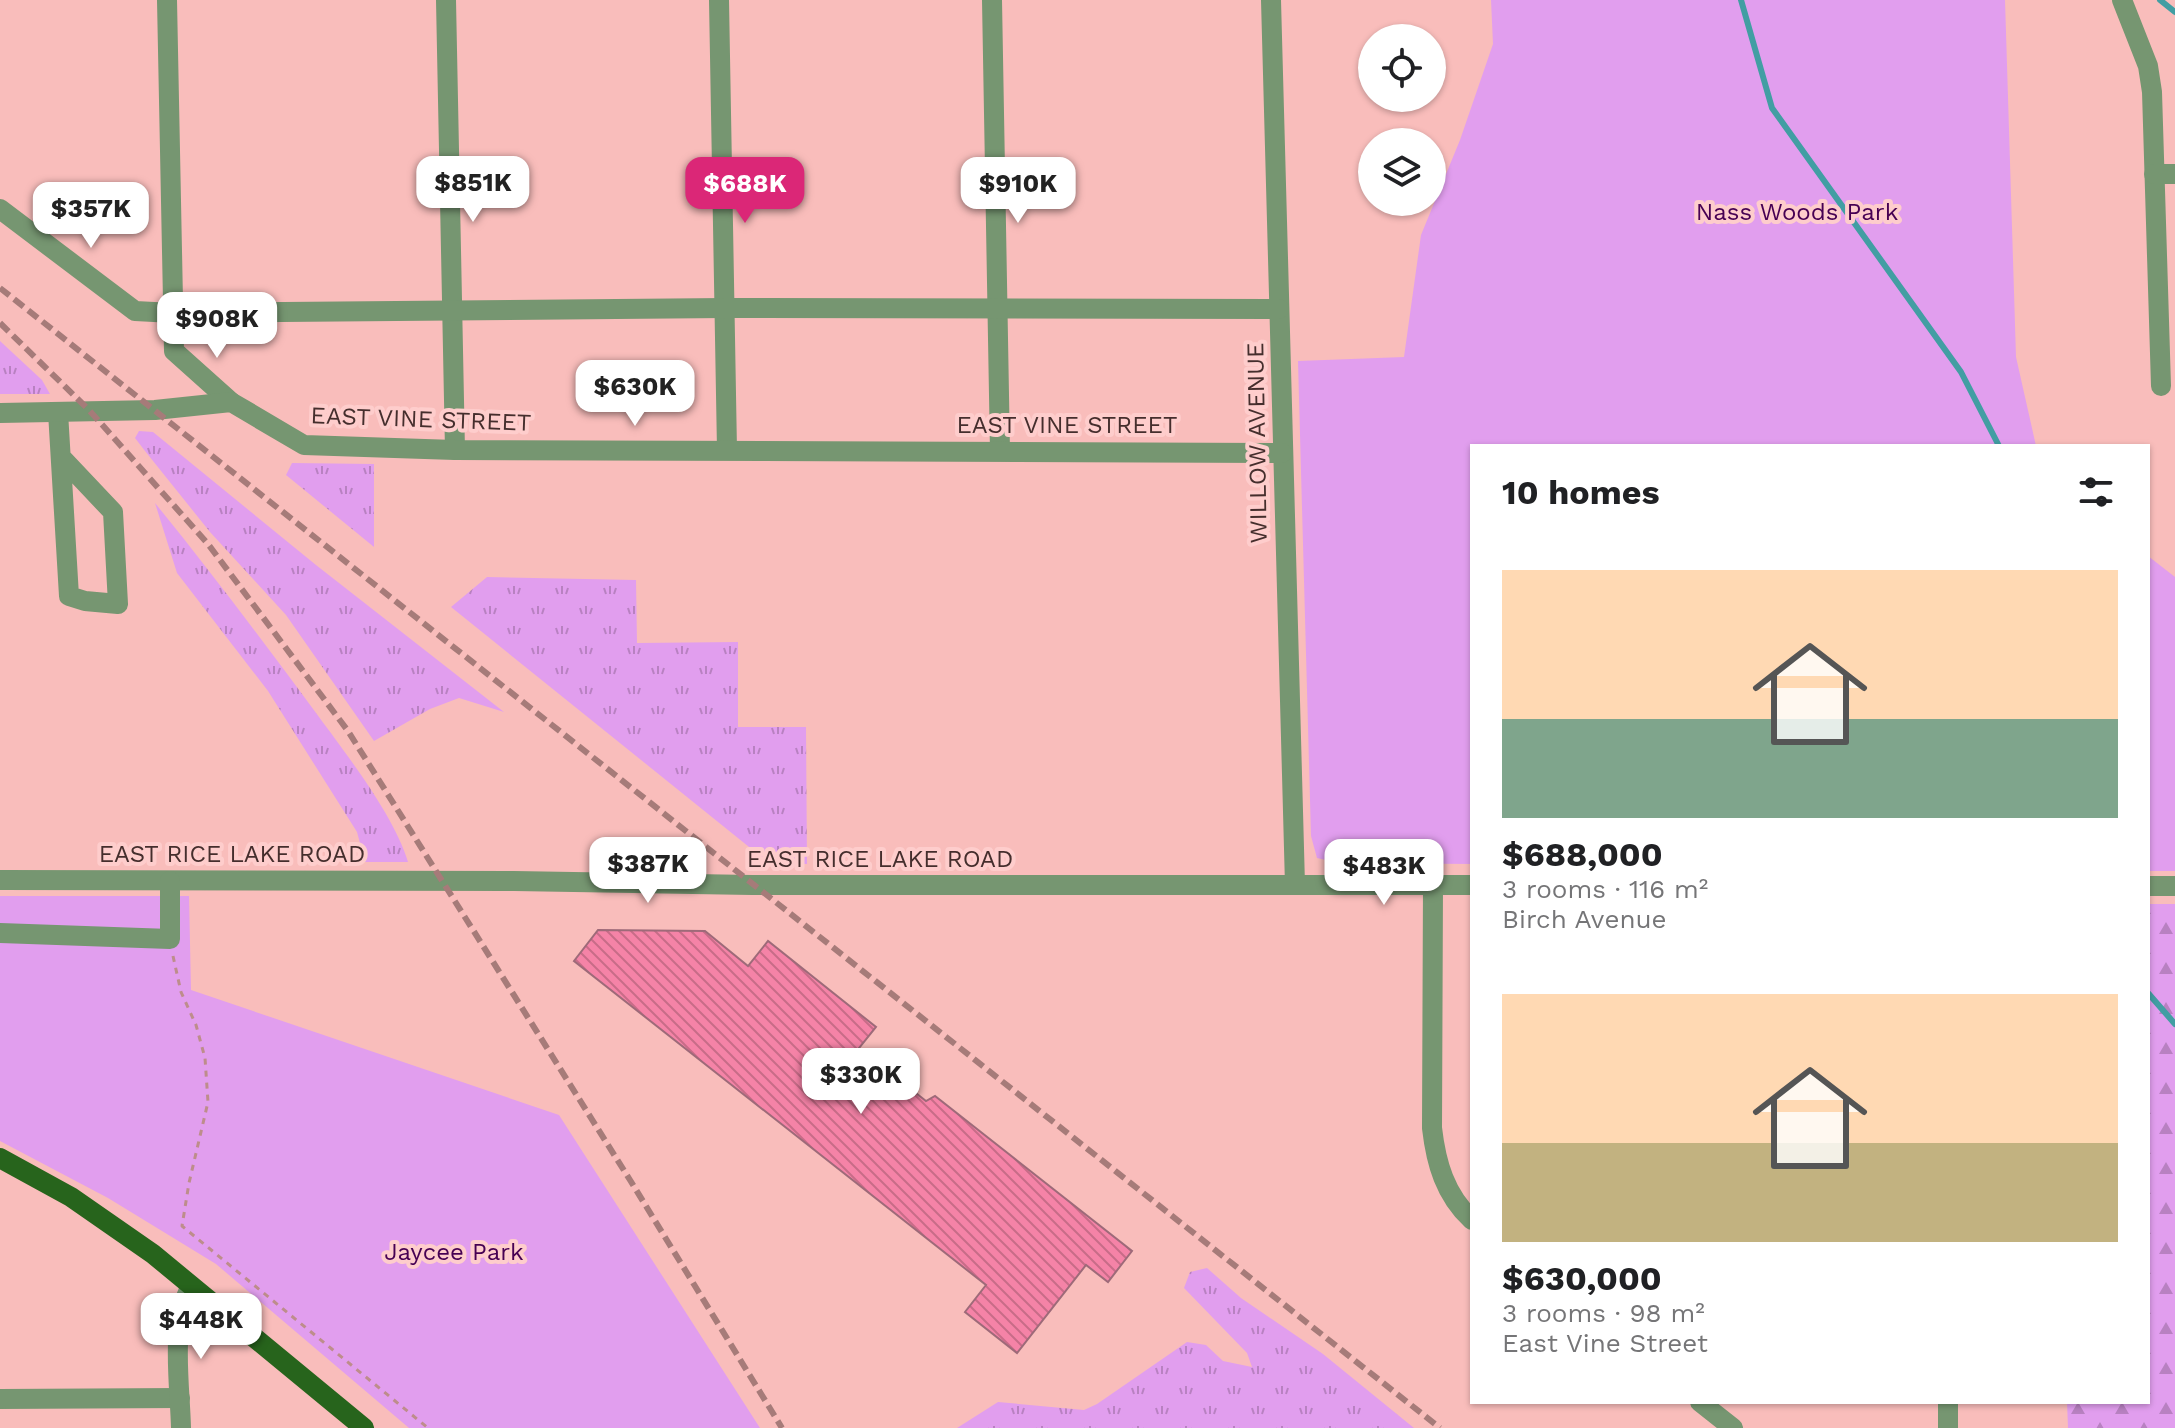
<!DOCTYPE html>
<meta charset="utf-8">
<style>
:root{--surface:#fff;--page:#f2f2f2;--text:#202124;--muted:#757577;--accent:#db2777}
body{margin:0;font-family:"Work Sans",sans-serif;background:var(--page);color:var(--text);height:100vh;display:flex;flex-direction:column;font-size:30px;white-space:nowrap}
*{box-sizing:border-box;margin:0}
p{font-size:26px;color:var(--muted)}
.icon{flex:none;width:44px;height:44px;fill:none;stroke:currentColor;stroke-width:2;stroke-linecap:round;stroke-linejoin:round}
.map{position:relative;flex:1;overflow:hidden}
.side{position:absolute;left:1470px;top:444px;width:680px;height:960px;display:flex;flex-direction:column;background:var(--surface);border-radius:0px;box-shadow:0 2px 6px #0004}
.side>*{flex:none}
.controls{position:absolute;left:1358px;top:24px;display:grid;gap:16px}
.controls a{display:grid;place-items:center;width:88px;height:88px;border-radius:50%;background:var(--surface);box-shadow:0 2px 6px #0004;font-size:40px}
.price{position:absolute;translate:-50% -68px;padding:0 18px;border-radius:16px;background:#fff;color:#222;font-size:26px;line-height:52px;filter:drop-shadow(0 2px 4px #0008)}
.price::after{content:'';position:absolute;left:50%;top:48px;width:24px;height:18px;margin-left:-12px;background:inherit;clip-path:polygon(0 0,100% 0,50% 100%)}
.price.selected{background:var(--accent);color:#fff}
ul{padding:0;list-style:none}
li{display:grid;align-content:center;gap:16px;height:424px;padding:0 32px}
li span{display:grid;place-items:center;height:248px;border-radius:0px;color:#555}
li>.icon{margin-inline-start:auto}
span .icon{width:144px;height:144px;fill:#fffc;stroke-width:1}
li b{font-size:34px}
h2{display:flex;justify-content:space-between;align-items:center;height:96px;padding:0 32px;font-size:34px}
.map>svg:first-child{display:block}
.grass{fill:url(#grass-tufts)}
.forest{fill:url(#forest-firs)}
.park{fill:#e19eee}
.lines{fill:none;stroke-linecap:round;stroke-linejoin:round}
.stream{stroke:#429ea3;stroke-width:6}
.building{fill:url(#building-back-hatch);stroke:#9e6a79;stroke-width:2}
.path{stroke:#bd8d8b;stroke-width:3;stroke-dasharray:6 6;stroke-linecap:butt}
.minor{stroke:#769671;stroke-width:20}
.major{stroke:#27641c;stroke-width:20}
.rail{stroke:#a67b79;stroke-width:6;stroke-dasharray:12 6;stroke-linecap:butt}
.labels{text-anchor:middle;stroke-width:8;stroke-linejoin:round;paint-order:stroke}
.park-label{font-size:24px;fill:#470053;stroke:#fecdcc}
.street-label{font-size:24px;fill:#452e2d;stroke:#fecdcc}
</style>
<div class="map">
<svg width="2175" height="1428" viewBox="0 0 2175 1428">
<defs>
<pattern id="grass-tufts" width="24" height="20" patternUnits="userSpaceOnUse" patternTransform="scale(2)"><rect width="24" height="20" fill="#e19eee"/><path d="M3 7l-1-3M5 7V3M7 7l1-3M15 17l-1-3M17 17v-4M19 17l1-3" fill="none" stroke="#b881c1"/></pattern>
<pattern id="forest-firs" width="22" height="20" patternUnits="userSpaceOnUse" patternTransform="scale(2)"><rect width="22" height="20" fill="#e19eee"/><path d="M5 1l3.5 6h-7zM16 11l3.5 6h-7z" fill="#b881c1"/></pattern>
<pattern id="building-back-hatch" width="6" height="6" patternUnits="userSpaceOnUse" patternTransform="scale(2)"><rect width="6" height="6" fill="#f583a7"/><path d="M-1 5l2 2M0 0l6 6M5-1l2 2" fill="none" stroke="#c86c88"/></pattern>
</defs>
<rect width="100%" height="100%" fill="#f9bdbb"/>
<g class="grass">
<path d="M0,341L42,380L50,394H0Z"/>
<path d="M139,431L153,432L316,565L504,712L459,698L430,709L374,741L286,615L210,532L145,451L135,438Z"/>
<path d="M292,463L374,464V547L286,475Z"/>
<path d="M155,503C212,573 265,644 319,717C347,755 395,817 408,862H365L357,832L268,691L177,573Z"/>
<path d="M487,577L636,580L637,643L738,642V727H806L807,864L769,863L451,607Z"/>
<path d="M1207,1268L1241,1298L1323,1354L1414,1428H957L998,1402L1084,1410L1097,1404L1187,1342L1206,1345L1223,1361L1252,1367L1247,1353L1184,1288L1190,1272Z"/>
</g>
<path class="forest" d="M2148,904H2175V1428H2068L2067,1402H2148Z"/>
<g class="park">
<path d="M1491,0H2005L2016,357L2036,446H1472V864L1339,863L1317,858L1311,836L1298,361L1404,357L1421,235L1460,140L1493,44Z"/>
<path d="M2148,556L2175,577V871H2148Z"/>
<path d="M0,896H189L191,990L559,1115L760,1428H409L216,1264L108,1198L0,1141Z"/>
</g>
<g class="lines">
<g class="stream">
<path d="M1741,0L1772,108L1961,372L1999,446"/>
<path d="M2160,0L2175,12"/>
<path d="M2148,993L2175,1024"/>
</g>
</g>
<path class="building" d="M598,930L705,931L748,966L768,941L876,1027L859,1048L926,1101L935,1096L1132,1251L1108,1282L1086,1265L1017,1353L965,1312L986,1285L574,961Z"/>
<g class="lines">
<path class="path" d="M173,956L181,992L196,1025L205,1058L208,1102L189,1183L182,1226L428,1428"/>
<g class="minor">
<path d="M167,0L174,351L231,402"/>
<path d="M446,0L455,450"/>
<path d="M719,0L727,450"/>
<path d="M992,0L1000,451"/>
<path d="M1271,0L1295,885"/>
<path d="M2122,0L2148,66L2152,92L2161,386"/>
<path d="M2154,174H2175"/>
<path d="M0,209L135,311L173,313L725,308L1279,309"/>
<path d="M58,412L69,596L85,601L118,604L113,512L61,457"/>
<path d="M0,413L155,410L231,402L304,445L455,450L1282,453"/>
<path d="M0,880L514,881L752,885H1472"/>
<path d="M1433,885L1432,1128C1436,1163 1445,1195 1472,1220"/>
<path d="M2148,886H2175"/>
<path d="M0,933L170,939V881"/>
<path d="M0,1399L180,1398"/>
<path d="M1700,1402L1733,1428"/>
<path d="M181,1428C180,1384 170,1325 191,1286"/>
<path d="M1948,1428V1402"/>
</g>
<path class="major" d="M0,1158L71,1197L153,1254L364,1428"/>
<g class="rail">
<path d="M0,288L1440,1428"/>
<path d="M0,323L89,410L208,544L348,731L630,1180L782,1428"/>
</g>
</g>
<g class="labels">
<g class="park-label">
<text x="1797" y="220">Nass Woods Park</text>
<text x="454" y="1260">Jaycee Park</text>
</g>
<g class="street-label">
<text transform="translate(421 419) rotate(2)" y="8">EAST VINE STREET</text>
<text x="1067" y="433">EAST VINE STREET</text>
<text transform="translate(1257 443) rotate(-91)" y="8">WILLOW AVENUE</text>
<text x="232" y="862">EAST RICE LAKE ROAD</text>
<text x="880" y="867">EAST RICE LAKE ROAD</text>
</g>
</g>
</svg>
<div class="controls">
<a><svg class="icon" aria-label="locate" viewBox="0 0 24 24"><circle cx="12" cy="12" r="6"/><path d="M12 2v4M12 18v4M2 12h4M18 12h4"/></svg></a>
<a><svg class="icon" aria-label="layers" viewBox="0 0 24 24"><path d="M12 4l9 5-9 5-9-5zM3 14l9 5 9-5"/></svg></a>
</div>
<b class="price" style="left:473px;top:224px">$851K</b>
<b class="price selected" style="left:745px;top:225px">$688K</b>
<b class="price" style="left:1018px;top:225px">$910K</b>
<b class="price" style="left:91px;top:250px">$357K</b>
<b class="price" style="left:217px;top:360px">$908K</b>
<b class="price" style="left:635px;top:428px">$630K</b>
<b class="price" style="left:648px;top:905px">$387K</b>
<b class="price" style="left:1384px;top:907px">$483K</b>
<b class="price" style="left:861px;top:1116px">$330K</b>
<b class="price" style="left:201px;top:1361px">$448K</b>
<section class="side">
<h2>10 homes<svg class="icon" aria-label="filters" viewBox="0 0 24 24"><path d="M4 7h16M4 17h16"/><circle cx="9" cy="7" r="2"/><circle cx="15" cy="17" r="2"/></svg></h2>
<ul>
<li><span style="background:linear-gradient(#ffd9b3 60%,#7fa58c 0)"><svg class="icon" aria-label="home" viewBox="0 0 24 24"><path d="M3 11l9-7 9 7M6 9v11h12V9"/></svg></span><div><b>$688,000</b><p>3 rooms · 116 m²</p><p>Birch Avenue</p></div></li>
<li><span style="background:linear-gradient(#ffd9b3 60%,#c2b280 0)"><svg class="icon" aria-label="home" viewBox="0 0 24 24"><path d="M3 11l9-7 9 7M6 9v11h12V9"/></svg></span><div><b>$630,000</b><p>3 rooms · 98 m²</p><p>East Vine Street</p></div></li>
</ul>
</section>
</div>
